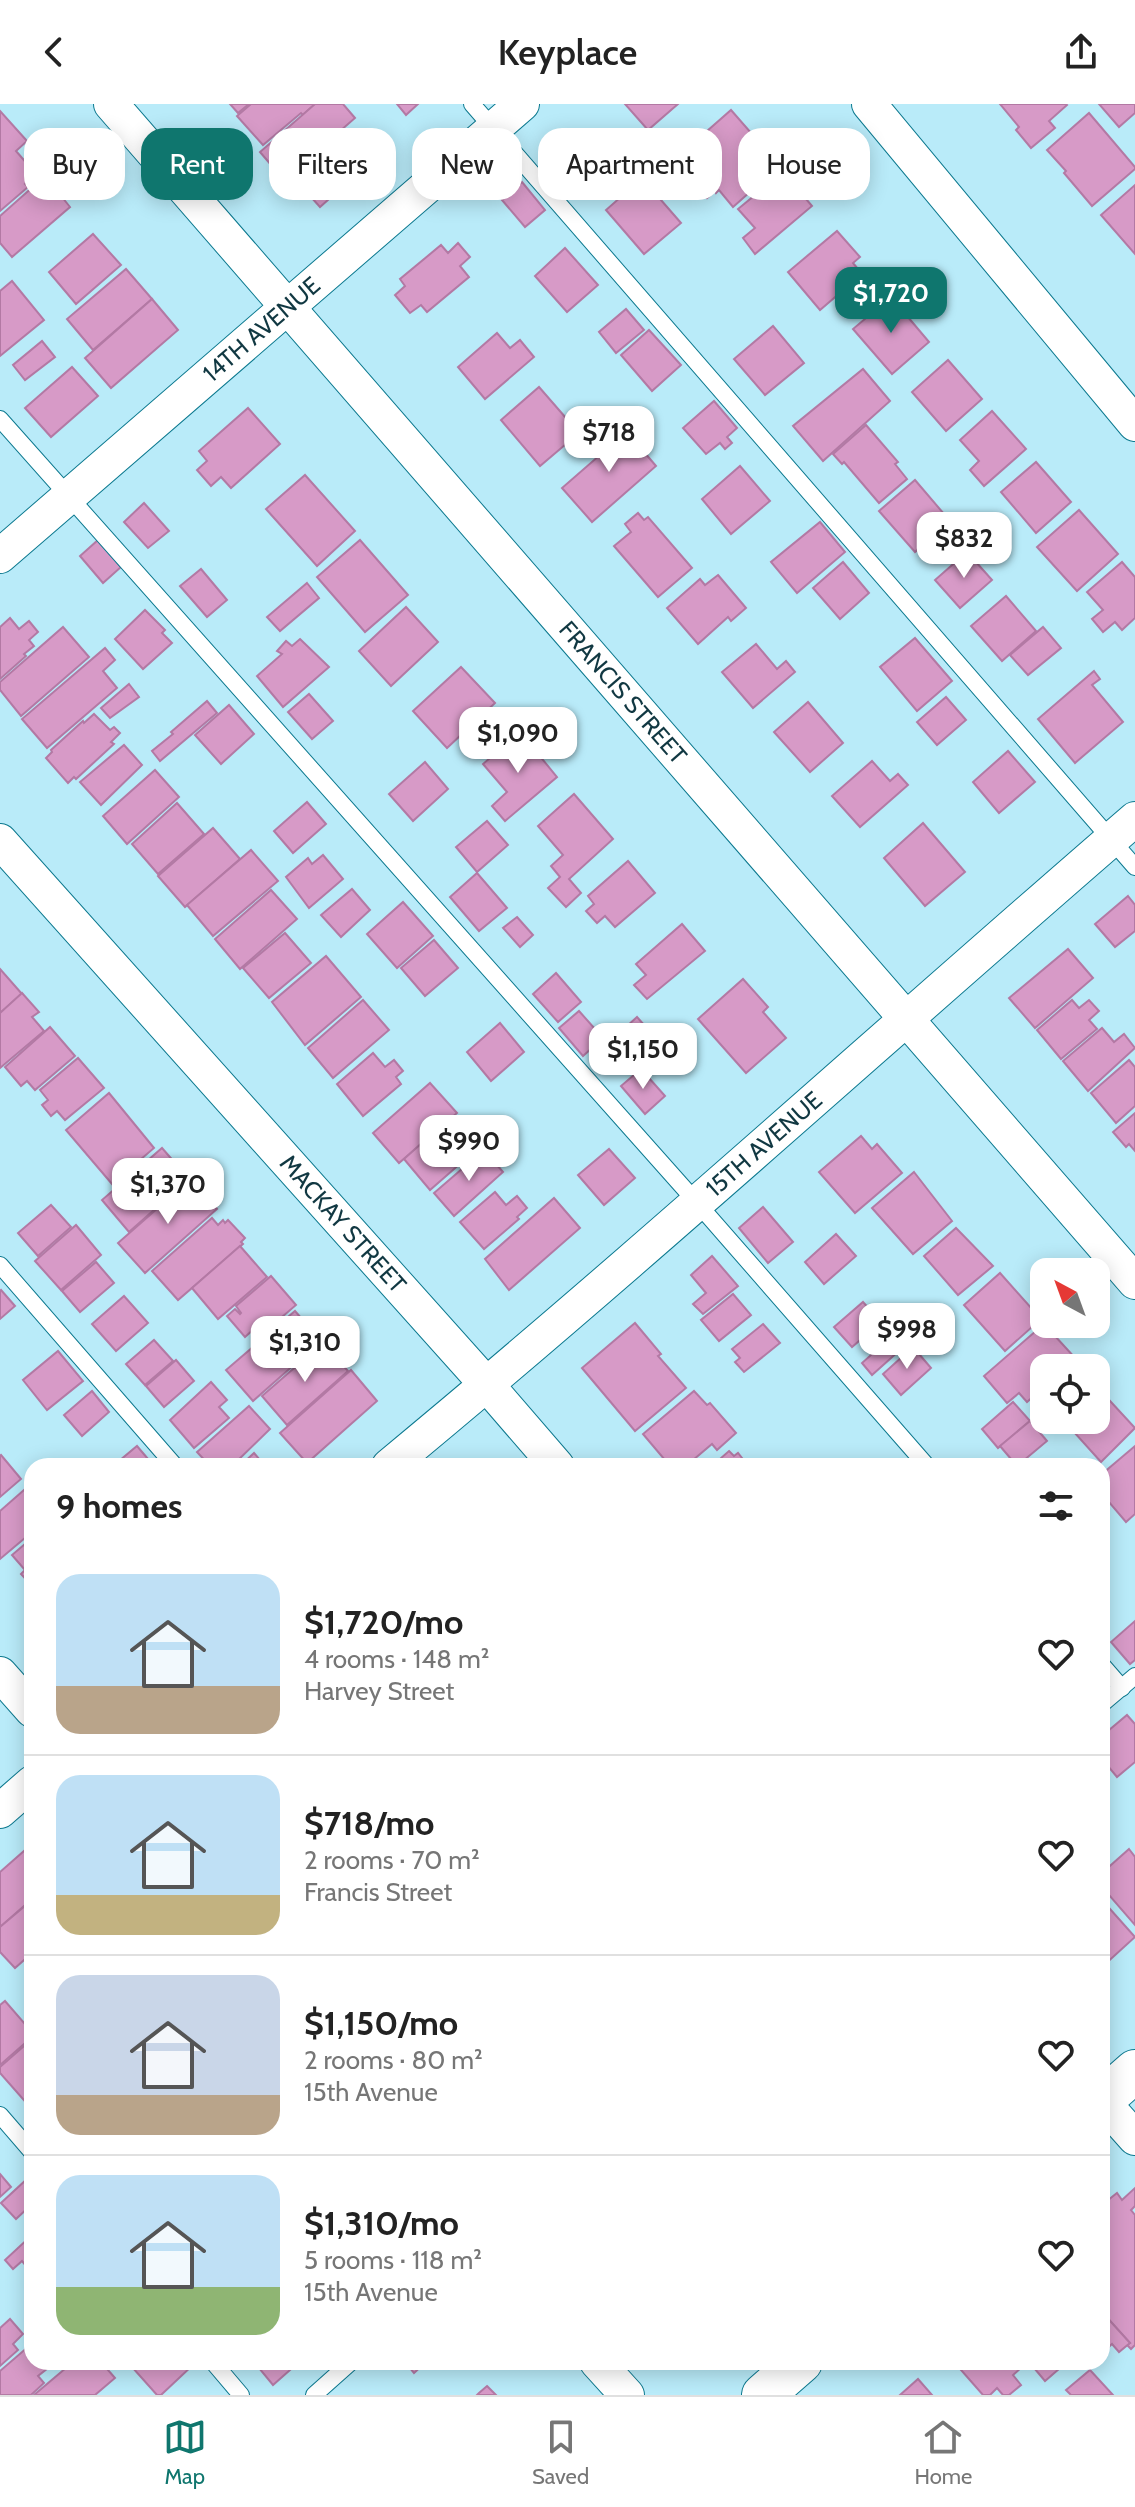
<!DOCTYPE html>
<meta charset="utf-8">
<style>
:root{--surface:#fff;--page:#f6f6f6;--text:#222;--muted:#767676;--line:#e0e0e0;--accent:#0f766e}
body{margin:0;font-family:Cabin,sans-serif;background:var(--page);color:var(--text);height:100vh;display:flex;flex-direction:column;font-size:30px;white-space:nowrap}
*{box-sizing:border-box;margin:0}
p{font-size:26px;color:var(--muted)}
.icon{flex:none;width:44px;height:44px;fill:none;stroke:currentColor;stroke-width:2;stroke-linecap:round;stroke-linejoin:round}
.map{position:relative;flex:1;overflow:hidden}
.sheet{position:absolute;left:24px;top:1354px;width:1086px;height:912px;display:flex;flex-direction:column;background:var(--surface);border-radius:24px;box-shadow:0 4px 20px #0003}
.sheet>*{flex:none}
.hud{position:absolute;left:24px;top:24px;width:1088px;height:72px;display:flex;gap:16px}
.needle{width:52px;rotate:319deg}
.tools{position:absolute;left:1030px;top:1154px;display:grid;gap:16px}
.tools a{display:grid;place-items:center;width:80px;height:80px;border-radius:16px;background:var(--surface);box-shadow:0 4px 20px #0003;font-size:40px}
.price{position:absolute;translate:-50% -68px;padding:0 18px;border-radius:16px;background:#fff;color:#222;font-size:26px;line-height:52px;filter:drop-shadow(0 2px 4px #0008)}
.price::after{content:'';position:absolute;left:50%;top:48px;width:24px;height:18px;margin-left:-12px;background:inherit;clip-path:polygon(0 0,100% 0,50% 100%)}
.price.active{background:var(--accent);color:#fff}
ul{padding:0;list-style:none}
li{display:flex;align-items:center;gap:24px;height:200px;padding:0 32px}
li+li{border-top:2px solid var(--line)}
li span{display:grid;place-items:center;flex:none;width:224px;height:160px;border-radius:24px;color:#555}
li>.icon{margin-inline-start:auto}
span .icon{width:96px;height:96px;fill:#fffc;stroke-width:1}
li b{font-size:34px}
h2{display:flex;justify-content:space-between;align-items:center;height:96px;padding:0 32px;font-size:34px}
.pill{padding:0 28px;border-radius:24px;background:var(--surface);box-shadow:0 4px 20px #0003;font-size:28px;line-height:72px}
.pill.active{background:var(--accent);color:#fff}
header{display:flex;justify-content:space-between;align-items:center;height:104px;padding:0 32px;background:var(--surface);font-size:36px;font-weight:600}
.tab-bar{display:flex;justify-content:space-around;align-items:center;height:112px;border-top:2px solid var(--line);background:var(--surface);font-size:22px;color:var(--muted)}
.tab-bar a{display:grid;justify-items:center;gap:4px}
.tab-bar .active{color:var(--accent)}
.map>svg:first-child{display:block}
.building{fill:#d79ac7;stroke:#b379a4;stroke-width:2}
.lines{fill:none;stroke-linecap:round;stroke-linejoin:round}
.service-casing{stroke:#0c798f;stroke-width:18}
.minor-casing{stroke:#0c798f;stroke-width:36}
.tertiary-casing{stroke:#0c798f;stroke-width:44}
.service{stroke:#fff;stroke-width:16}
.minor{stroke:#fff;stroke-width:34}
.tertiary{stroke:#fff;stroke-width:42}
.labels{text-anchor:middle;stroke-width:8;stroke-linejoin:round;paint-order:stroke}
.street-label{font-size:24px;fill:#113842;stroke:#d4f5ff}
</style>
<header><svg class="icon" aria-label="back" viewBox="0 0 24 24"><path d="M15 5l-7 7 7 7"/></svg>Keyplace<svg class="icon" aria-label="share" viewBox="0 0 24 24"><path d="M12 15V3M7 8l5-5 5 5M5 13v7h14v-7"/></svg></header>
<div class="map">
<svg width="1135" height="2291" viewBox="0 0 1135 2291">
<rect width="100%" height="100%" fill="#b9ebf9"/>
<g class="building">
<path d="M230,0H249L238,9Z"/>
<path d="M251,0H315L303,11L301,9L263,41L237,12Z"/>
<path d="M315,0H343L355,14L284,76L260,48Z"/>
<path d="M397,0H418L406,11Z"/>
<path d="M625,0H678L648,26Z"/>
<path d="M1000,0H1066L1067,1L1049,17L1055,24L1031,44L1016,26L1019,23Z"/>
<path d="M1099,0H1135V9L1119,23Z"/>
<path d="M731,6L765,45L762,47L777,64L733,103L719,86L716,89L715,87L707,94L676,59L684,51L682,49Z"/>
<path d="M0,7L27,37L16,47L36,70L25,80L28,83L0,107Z"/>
<path d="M1089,9L1135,63V65L1092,102L1064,69L1066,67L1047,46Z"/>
<path d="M569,31L596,64L574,83L546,50Z"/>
<path d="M341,32L367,61L320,103L294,74Z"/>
<path d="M655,63L667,77L654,88L681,119L644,150L606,106Z"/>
<path d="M783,68L812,102L755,150L743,134L755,124L738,105Z"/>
<path d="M44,73L51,82L60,75L70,87L62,93L70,103L12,153L0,139V112Z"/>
<path d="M522,78L545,106L525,123L502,96Z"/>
<path d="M1135,81V150L1101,111Z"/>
<path d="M837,127L860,153L853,159L862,170L820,206L788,168Z"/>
<path d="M93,130L121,161L76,200L49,168Z"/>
<path d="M458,139L470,153L460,162L469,173L427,208L421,201L410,209L395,191L405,182L400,175L441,141L448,149Z"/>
<path d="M565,144L598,181L567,208L535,172Z"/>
<path d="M126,165L152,195L93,246L67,215Z"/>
<path d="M12,177L44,216L0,252V187Z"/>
<path d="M891,193L929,238L892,270L853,225Z"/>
<path d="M152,195L178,226L111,284L85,254Z"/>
<path d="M626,205L644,226L616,249L599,228Z"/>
<path d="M773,222L804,259L765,291L734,255Z"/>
<path d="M649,226L681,261L652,287L621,251Z"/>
<path d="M497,229L510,244L520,236L534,253L485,295L458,263Z"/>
<path d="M42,237L55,253L25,276L13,261Z"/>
<path d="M948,256L982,295L946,327L912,288Z"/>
<path d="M72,263L98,292L51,333L25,304Z"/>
<path d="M863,265L890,297L823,357L793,322Z"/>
<path d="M539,283L579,329L540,362L501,316Z"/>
<path d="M714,297L737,324L727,333L732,339L725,345L720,339L706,350L683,324Z"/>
<path d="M248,304L280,340L231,384L221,373L211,382L197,366L207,357L199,347Z"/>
<path d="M992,307L1026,345L984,382L970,366L979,357L960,336Z"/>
<path d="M621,321L656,362L592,418L562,384L600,351L594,345Z"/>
<path d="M866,321L898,358L895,360L907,375L879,399L844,358L842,360L833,350Z"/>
<path d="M1036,358L1071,398L1036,429L1001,388Z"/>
<path d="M740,362L770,397L731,430L702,395Z"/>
<path d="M305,371L355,427L317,462L266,405Z"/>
<path d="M915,376L950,417L915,448L879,407Z"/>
<path d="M144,399L169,427L148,444L124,418Z"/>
<path d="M1079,406L1118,450L1077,487L1037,443Z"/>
<path d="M638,409L644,416L648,413L692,464L658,493L614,442L631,428L625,420Z"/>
<path d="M820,418L845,448L797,489L771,458Z"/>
<path d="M987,425L1002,443L986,457L971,439Z"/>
<path d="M98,436L121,463L103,479L80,452Z"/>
<path d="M360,436L408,491L365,528L317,473Z"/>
<path d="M967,448L992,476L960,504L935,476Z"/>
<path d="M843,458L869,489L840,515L813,484Z"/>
<path d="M1122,458L1135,473V514L1122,526L1115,518L1103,528L1092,515L1103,506L1087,488Z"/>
<path d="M201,465L227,496L207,513L180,482Z"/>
<path d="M718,471L746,504L731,517L728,513L698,540L667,504L700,475L705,481Z"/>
<path d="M307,479L319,494L280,527L267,513Z"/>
<path d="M1006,492L1036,527L1002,557L971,522Z"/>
<path d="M406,503L438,538L391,582L359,547Z"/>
<path d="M145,506L165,526L162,529L172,539L143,565L115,535Z"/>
<path d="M10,514L19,525L29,517L38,528L29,536L34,542L24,550L26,552L0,575V523Z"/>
<path d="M63,523L89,553L21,612L0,586V578Z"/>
<path d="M1043,523L1061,544L1028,571L1010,551Z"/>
<path d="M915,534L952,577L917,607L880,563Z"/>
<path d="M300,535L329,563L283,603L257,572L282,550L277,547L286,537L292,542Z"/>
<path d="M756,540L777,565L786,557L795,568L753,604L722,568Z"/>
<path d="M105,544L115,556L103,567L117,584L47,644L22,615Z"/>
<path d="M461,563L495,599L447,644L413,607Z"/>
<path d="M1094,567L1100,575L1092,581L1123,618L1075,659L1038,615Z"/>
<path d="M129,580L139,593L110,614L101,604Z"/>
<path d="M309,590L333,617L312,635L288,608Z"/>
<path d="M946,593L966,616L937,641L917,618Z"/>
<path d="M207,597L217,609L160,657L152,647L173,630L171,628Z"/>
<path d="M808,598L843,639L810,668L774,628Z"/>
<path d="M229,601L254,630L221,660L195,631Z"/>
<path d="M94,610L110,626L114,623L120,629L111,638L114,640L76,675L74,673L68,679L46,654L52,648L51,646L83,617L84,619Z"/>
<path d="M520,628L557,673L505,717L492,702L507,688L483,660Z"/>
<path d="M124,641L142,661L101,701L80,678Z"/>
<path d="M1008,647L1035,678L999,709L973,678Z"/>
<path d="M872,657L890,677L898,670L908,681L860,723L832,692Z"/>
<path d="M425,658L448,685L413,717L389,690Z"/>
<path d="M155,666L179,693L127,740L103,712Z"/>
<path d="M574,690L613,735L569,775L581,789L566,803L548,784L560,773L551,762L563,751L538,722Z"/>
<path d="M307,698L326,720L293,749L274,727Z"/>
<path d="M177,699L204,730L158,770L132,740Z"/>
<path d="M487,717L508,741L477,768L456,743Z"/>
<path d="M923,719L965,768L925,802L884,754Z"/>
<path d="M213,724L240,755L185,803L158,772Z"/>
<path d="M251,746L278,777L213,832L187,801Z"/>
<path d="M323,751L343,775L309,804L286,773L308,754L312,760Z"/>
<path d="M628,757L655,789L615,823L605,812L597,819L586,807L594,800L588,792Z"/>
<path d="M477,769L507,804L479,827L450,793Z"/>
<path d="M352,785L370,806L341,833L321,811Z"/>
<path d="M271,786L297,815L240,865L215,835Z"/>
<path d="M1128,792L1135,801V827L1115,843L1095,820Z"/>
<path d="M403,798L433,832L397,864L367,830Z"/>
<path d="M517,813L533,831L520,843L503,824Z"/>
<path d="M682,820L705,847L647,895L634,881L646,871L636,860Z"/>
<path d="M285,829L311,859L269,894L243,864Z"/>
<path d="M434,836L458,864L425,892L401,864Z"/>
<path d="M1068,845L1093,874L1035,924L1009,894Z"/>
<path d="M326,852L361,893L305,941L272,898Z"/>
<path d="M0,865L22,890L0,909Z"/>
<path d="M556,869L581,898L558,918L533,890Z"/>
<path d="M743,875L768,903L763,908L786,934L746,969L698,915Z"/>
<path d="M22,889L39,908L32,913L44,927L0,964V909Z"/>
<path d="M363,896L389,926L333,974L308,944Z"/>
<path d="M1072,896L1079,904L1089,896L1099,907L1089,916L1097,925L1061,955L1037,926Z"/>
<path d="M579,907L603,934L583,952L559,924Z"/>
<path d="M637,913L659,938L627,966L605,942Z"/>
<path d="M500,919L524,948L491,977L467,948Z"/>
<path d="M50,923L75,952L35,986L27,977L21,982L5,963Z"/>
<path d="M1102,924L1114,938L1124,930L1135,944L1088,987L1063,957Z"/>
<path d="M373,949L385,963L394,956L403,967L396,973L401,980L363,1012L337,980Z"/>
<path d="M78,954L104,984L65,1016L57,1007L51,1012L42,1001L48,996L40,986Z"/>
<path d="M1129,956L1135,963V1002L1116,1019L1091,989Z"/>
<path d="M641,965L665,992L645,1010L621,982Z"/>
<path d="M430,979L457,1009L399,1059L373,1029Z"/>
<path d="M109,989L154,1044L112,1080L66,1026Z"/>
<path d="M1135,1009V1047L1129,1040L1126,1043L1113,1028Z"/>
<path d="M442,1021L469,1052L430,1086L404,1055Z"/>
<path d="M861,1032L872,1045L877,1040L902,1069L855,1109L819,1068Z"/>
<path d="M162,1044L189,1075L129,1128L102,1096Z"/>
<path d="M609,1045L635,1074L604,1101L578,1071Z"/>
<path d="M484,1046L503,1068L454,1112L434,1089Z"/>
<path d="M914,1068L952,1117L913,1150L872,1104Z"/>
<path d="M191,1075L217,1105L145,1169L118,1139Z"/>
<path d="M495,1088L506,1101L517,1092L527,1104L517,1113L519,1115L484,1145L460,1118Z"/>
<path d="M554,1094L580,1124L509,1186L485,1155Z"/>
<path d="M51,1101L71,1123L38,1152L18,1129Z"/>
<path d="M763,1103L793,1138L768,1159L739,1124Z"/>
<path d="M212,1114L218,1121L223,1116L225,1119L228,1116L245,1134L241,1138L243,1140L178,1196L152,1167Z"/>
<path d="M76,1121L101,1151L61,1186L35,1157Z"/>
<path d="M956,1124L993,1162L958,1191L924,1152Z"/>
<path d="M836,1130L856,1152L824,1180L805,1158Z"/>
<path d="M240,1142L267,1173L218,1215L192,1184Z"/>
<path d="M712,1152L738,1182L703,1210L693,1200L706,1189L691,1171Z"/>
<path d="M96,1158L114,1179L80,1208L62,1187Z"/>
<path d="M1000,1169L1041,1215L1005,1247L964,1201Z"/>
<path d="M271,1172L296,1201L261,1231L255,1224L245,1233L227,1212L235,1205L240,1210L241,1209L236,1202Z"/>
<path d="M1,1186L15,1202L0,1215V1187Z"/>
<path d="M733,1190L751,1211L719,1237L701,1216Z"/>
<path d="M124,1192L148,1219L116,1247L92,1220Z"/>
<path d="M863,1198L881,1218L852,1243L834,1223Z"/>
<path d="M295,1207L321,1237L253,1297L226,1266Z"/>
<path d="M908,1218L918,1230L872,1271L862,1259Z"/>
<path d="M635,1219L661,1250L658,1252L686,1284L635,1327L582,1264Z"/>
<path d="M763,1220L780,1239L744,1268L735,1258L740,1254L732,1245Z"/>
<path d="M1044,1220L1076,1255L1066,1264H1044V1283L1027,1298L1019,1289L1007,1299L984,1272Z"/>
<path d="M154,1236L173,1257L145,1281L126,1260Z"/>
<path d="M323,1239L348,1267L287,1321L262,1292Z"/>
<path d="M913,1243L931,1264L901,1291L883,1270Z"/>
<path d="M58,1247L83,1277L47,1306L23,1276Z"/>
<path d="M176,1256L194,1277L164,1303L146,1282Z"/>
<path d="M351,1266L377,1297L307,1359L280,1329Z"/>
<path d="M211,1278L227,1296L219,1303L229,1314L194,1344L170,1316Z"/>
<path d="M1099,1285L1135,1324L1101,1358L1064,1317L1096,1316V1289Z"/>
<path d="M92,1287L109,1308L82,1332L64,1311Z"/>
<path d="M694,1287L707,1301L710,1299L736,1329L717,1346L712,1340L686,1362H670L643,1330Z"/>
<path d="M1013,1298L1030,1317L998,1344L982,1325Z"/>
<path d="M249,1302L270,1325L232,1362H210L197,1348Z"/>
<path d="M1030,1317L1047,1337L1017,1362L1000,1342Z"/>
<path d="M137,1342L154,1362H113Z"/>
<path d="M1135,1342V1410L1126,1418L1102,1390V1370Z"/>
<path d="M729,1347L734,1352L738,1349L742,1354L738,1357L742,1362H712Z"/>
<path d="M254,1349L265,1362H240Z"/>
<path d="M1,1351L21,1375L0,1393V1352Z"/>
<path d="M32,1379V1428L0,1455V1407Z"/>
<path d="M32,1434V1482L21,1470L25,1466L12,1451Z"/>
<path d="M1135,1517V1556L1130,1560L1111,1538Z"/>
<path d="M1127,1611L1135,1620V1658L1117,1673L1102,1655V1632Z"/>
<path d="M1129,1745L1135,1753V1821L1102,1783V1769Z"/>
<path d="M24,1747L32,1756V1795L0,1823V1768Z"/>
<path d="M32,1796V1849L15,1864L0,1848V1823Z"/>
<path d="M1102,1796L1135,1833L1102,1863Z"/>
<path d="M5,1897L32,1928V1933L0,1961V1901Z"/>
<path d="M32,1935V2001L30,2003L0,1969V1963Z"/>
<path d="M0,2070L11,2083L0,2093Z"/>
<path d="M27,2075L32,2080V2100L16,2115L1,2099Z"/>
<path d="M1135,2084V2102L1131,2106L1135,2111V2241L1131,2245L1127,2241L1130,2239L1102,2208V2101L1117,2089L1122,2096Z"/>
<path d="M32,2131V2169L22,2157L13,2165L5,2156Z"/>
<path d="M1102,2208L1130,2239L1119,2248L1112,2240L1102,2249Z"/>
<path d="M10,2215L23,2230L13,2240L18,2246L0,2262V2224Z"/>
<path d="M29,2242L32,2245V2258H43L48,2264L38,2272L44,2279L31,2291H0V2267Z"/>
<path d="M73,2258H101L115,2274L95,2291H34Z"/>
<path d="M137,2258H192L194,2260L161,2291H157L132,2263Z"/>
<path d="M254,2258H299L273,2281Z"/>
<path d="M405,2258H426L414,2269Z"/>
<path d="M954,2258H1018L1022,2263L1013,2271L1021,2281L1009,2291H1003L997,2284L990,2291H983Z"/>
<path d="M1029,2258H1067L1045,2277Z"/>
<path d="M1090,2266L1113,2291H1071L1066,2286Z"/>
<path d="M918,2275L932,2291H900Z"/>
<path d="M487,2282L496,2291H477L479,2289Z"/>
</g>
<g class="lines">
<g class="service-casing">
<g id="service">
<path d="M472,0L1135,763"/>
<path d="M0,315L698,1100L927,1362"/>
<path d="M0,1161L175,1362"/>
<path d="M1102,1561L1122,1584"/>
<path d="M1102,1600L1135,1572"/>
<path d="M0,2011L32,2048"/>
<path d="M213,2258L241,2291"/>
<path d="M314,2291L351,2258"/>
</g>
</g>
<g class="minor-casing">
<g id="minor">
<path id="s1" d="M111,0L1135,1178"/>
<path d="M869,0L1135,320"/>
<path id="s2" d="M0,452L522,0"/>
<path id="s3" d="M0,737L487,1281L557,1362"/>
<path id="s4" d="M389,1362C643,1152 886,930 1135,715"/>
<path d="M0,1570L32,1606"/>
<path d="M0,1707L32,1679"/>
<path d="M1102,1997L1135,2034"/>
<path d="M597,2258L627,2291"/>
</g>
</g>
<g class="tertiary-casing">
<g id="tertiary">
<path d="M1102,1996L1135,1967"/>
<path d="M763,2291L801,2258"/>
</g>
</g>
<use href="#service" class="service"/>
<use href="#minor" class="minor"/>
<use href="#tertiary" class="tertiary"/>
</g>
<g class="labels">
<g class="street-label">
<text dy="8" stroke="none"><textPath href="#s2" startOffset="346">14TH AVENUE</textPath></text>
<text dy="8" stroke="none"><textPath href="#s1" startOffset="780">FRANCIS STREET</textPath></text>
<text dy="8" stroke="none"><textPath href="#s4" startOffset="494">15TH AVENUE</textPath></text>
<text dy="8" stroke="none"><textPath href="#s3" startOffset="514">MACKAY STREET</textPath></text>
</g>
</g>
</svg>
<div class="tools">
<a><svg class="needle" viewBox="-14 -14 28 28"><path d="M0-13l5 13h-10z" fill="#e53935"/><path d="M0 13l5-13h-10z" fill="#767676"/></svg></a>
<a><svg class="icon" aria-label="locate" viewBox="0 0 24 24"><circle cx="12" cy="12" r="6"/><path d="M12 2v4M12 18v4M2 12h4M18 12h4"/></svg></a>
</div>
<b class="price active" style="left:891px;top:231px">$1,720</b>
<b class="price" style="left:609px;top:370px">$718</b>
<b class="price" style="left:964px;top:476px">$832</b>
<b class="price" style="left:518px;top:671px">$1,090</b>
<b class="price" style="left:643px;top:987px">$1,150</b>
<b class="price" style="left:469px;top:1079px">$990</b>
<b class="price" style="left:168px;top:1122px">$1,370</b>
<b class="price" style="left:907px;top:1267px">$998</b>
<b class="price" style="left:305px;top:1280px">$1,310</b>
<div class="hud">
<a class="pill">Buy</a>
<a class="pill active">Rent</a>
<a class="pill">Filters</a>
<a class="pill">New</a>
<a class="pill">Apartment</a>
<a class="pill">House</a>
</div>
<section class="sheet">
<h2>9 homes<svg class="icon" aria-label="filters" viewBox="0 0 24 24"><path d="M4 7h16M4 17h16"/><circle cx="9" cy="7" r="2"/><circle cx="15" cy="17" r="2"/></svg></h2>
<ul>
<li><span style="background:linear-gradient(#bfe0f5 70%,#b9a48a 0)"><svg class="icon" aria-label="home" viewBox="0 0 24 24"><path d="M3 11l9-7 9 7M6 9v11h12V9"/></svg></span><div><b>$1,720/mo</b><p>4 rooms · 148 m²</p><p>Harvey Street</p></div><svg class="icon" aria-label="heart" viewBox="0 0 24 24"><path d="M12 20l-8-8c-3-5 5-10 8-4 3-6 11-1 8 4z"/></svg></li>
<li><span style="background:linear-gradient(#bfe0f5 75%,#c2b280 0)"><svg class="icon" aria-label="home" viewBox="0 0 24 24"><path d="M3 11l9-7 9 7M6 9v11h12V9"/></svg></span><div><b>$718/mo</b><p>2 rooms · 70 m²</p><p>Francis Street</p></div><svg class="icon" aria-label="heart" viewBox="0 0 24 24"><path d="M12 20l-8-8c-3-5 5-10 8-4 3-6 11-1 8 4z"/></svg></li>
<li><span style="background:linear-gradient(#c9d6e8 75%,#b9a48a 0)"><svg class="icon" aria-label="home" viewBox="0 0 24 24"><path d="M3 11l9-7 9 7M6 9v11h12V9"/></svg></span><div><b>$1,150/mo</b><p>2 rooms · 80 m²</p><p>15th Avenue</p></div><svg class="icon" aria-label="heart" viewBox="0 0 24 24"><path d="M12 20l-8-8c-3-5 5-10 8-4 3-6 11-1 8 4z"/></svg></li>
<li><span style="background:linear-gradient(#bfe0f5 70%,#8fb573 0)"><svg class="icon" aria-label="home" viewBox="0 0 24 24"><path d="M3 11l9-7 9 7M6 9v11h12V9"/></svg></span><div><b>$1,310/mo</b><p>5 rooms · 118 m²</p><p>15th Avenue</p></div><svg class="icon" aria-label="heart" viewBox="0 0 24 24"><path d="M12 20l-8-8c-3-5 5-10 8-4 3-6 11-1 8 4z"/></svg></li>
</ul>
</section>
</div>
<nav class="tab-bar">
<a class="active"><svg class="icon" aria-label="map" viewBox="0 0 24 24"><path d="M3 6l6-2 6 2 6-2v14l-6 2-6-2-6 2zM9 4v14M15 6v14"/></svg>Map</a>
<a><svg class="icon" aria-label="saved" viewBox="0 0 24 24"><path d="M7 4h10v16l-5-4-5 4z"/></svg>Saved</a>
<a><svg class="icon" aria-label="home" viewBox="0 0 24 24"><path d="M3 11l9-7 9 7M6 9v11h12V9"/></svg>Home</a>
</nav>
